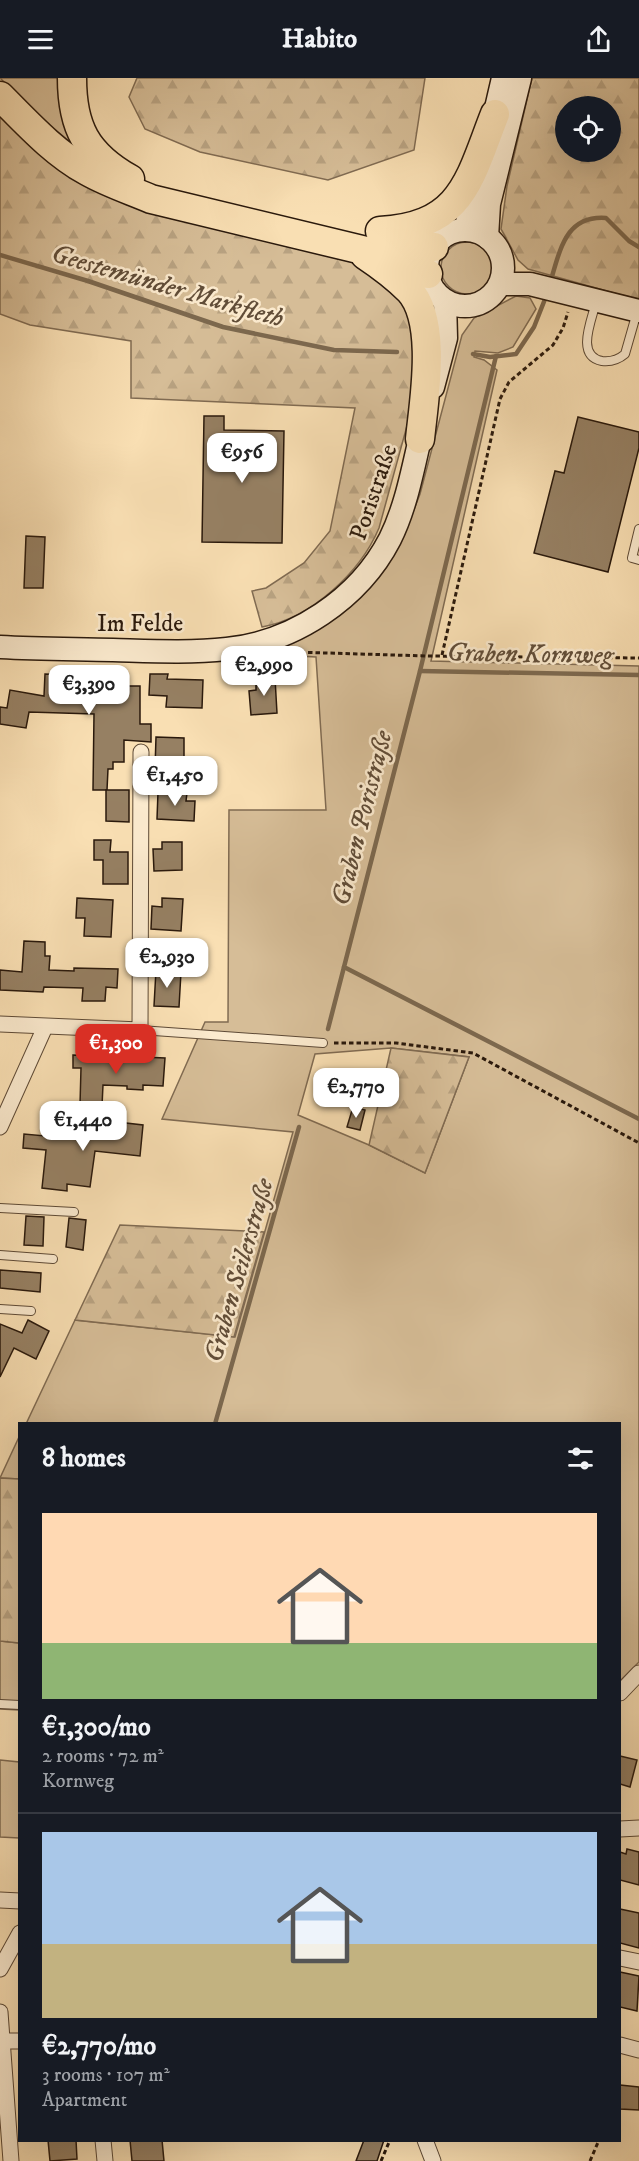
<!DOCTYPE html>
<meta charset="utf-8">
<style>
:root{--surface:#171b24;--page:#242831;--text:#f1f3f6;--muted:#9ea1a6;--line:#363941;--accent:#d93025}
body{margin:0;font-family:"IM FELL DW Pica",serif;background:var(--page);color:var(--text);height:100vh;display:flex;flex-direction:column;font-size:22px;white-space:nowrap}
*{box-sizing:border-box;margin:0}
p{font-size:20px;color:var(--muted)}
.icon{flex:none;width:33px;height:33px;fill:none;stroke:currentColor;stroke-width:2;stroke-linecap:round;stroke-linejoin:round}
.map{position:relative;flex:1;overflow:hidden}
.side{position:absolute;left:18px;top:1344px;width:603px;height:720px;display:flex;flex-direction:column;background:var(--surface);border-radius:0px;box-shadow:0 6px 24px #0002}
.side>*{flex:none}
.buttons{position:absolute;left:555px;top:18px;display:grid;gap:12px}
.buttons a{display:grid;place-items:center;width:66px;height:66px;border-radius:50%;background:var(--surface);box-shadow:0 6px 24px #0002;font-size:30px}
.price{position:absolute;translate:-50% -51px;padding:0 14px;border-radius:12px;background:#fff;color:#222;font-size:20px;line-height:39px;filter:drop-shadow(0 2px 3px #0008)}
.price::after{content:'';position:absolute;left:50%;top:36px;width:18px;height:14px;margin-left:-9px;background:inherit;clip-path:polygon(0 0,100% 0,50% 100%)}
.price.on{background:var(--accent);color:#fff}
ul{padding:0;list-style:none}
li{display:grid;align-content:center;gap:12px;height:318px;padding:0 24px}
li+li{border-top:2px solid var(--line)}
li span{display:grid;place-items:center;height:186px;border-radius:0px;color:#555}
li>.icon{margin-inline-start:auto}
span .icon{width:108px;height:108px;fill:#fffc;stroke-width:1}
li b{font-size:26px}
h2{display:flex;justify-content:space-between;align-items:center;height:72px;padding:0 24px;font-size:26px}
header{display:flex;justify-content:space-between;align-items:center;height:78px;padding:0 24px;background:var(--surface);font-size:27px;font-weight:700}
.map>svg:first-child{display:block}
.green{fill:#d6bd97;stroke:#806b52;stroke-width:1.5;fill-rule:evenodd}
.forest{fill:url(#forest-firs);stroke:#806b52;stroke-width:1.5;fill-rule:evenodd}
.lines{fill:none;stroke-linecap:round;stroke-linejoin:round}
.stream{stroke:#7c684e;stroke-width:4.5}
.building{fill:#968063;stroke:#2a190c;stroke-width:1.5}
.lane-casing{stroke:#5e4a36;stroke-width:10}
.street-casing{stroke:#5e4a36;stroke-width:17}
.secondary-casing{stroke:#2a190c;stroke-width:25}
.highway-casing{stroke:#2a190c;stroke-width:31}
.path{stroke:#2a190c;stroke-width:3;stroke-dasharray:4.5 3;stroke-linecap:butt}
.lane{stroke:#fbeace;stroke-width:8}
.street{stroke:#fbeace;stroke-width:15}
.secondary{stroke:#fbeace;stroke-width:22}
.highway{stroke:#f9dfb3;stroke-width:28}
.labels{text-anchor:middle;stroke-width:5;stroke-linejoin:round;paint-order:stroke}
.street-label{font-size:24px;fill:#2a190c;stroke:#fbeace}
.water-label{font-size:26px;font-style:italic;fill:#614d38;stroke:#fbeace}
</style>
<header><svg class="icon" aria-label="menu" viewBox="0 0 24 24"><path d="M4 6h16M4 12h16M4 18h16"/></svg>Habito<svg class="icon" aria-label="share" viewBox="0 0 24 24"><path d="M12 15V3M7 8l5-5 5 5M5 13v7h14v-7"/></svg></header>
<div class="map">
<svg width="639" height="2083" viewBox="0 0 639 2083">
<defs>
<pattern id="forest-firs" width="22" height="20" patternUnits="userSpaceOnUse" patternTransform="scale(1.5)"><rect width="22" height="20" fill="#d6bd97"/><path d="M5 1l3.5 6h-7zM16 11l3.5 6h-7z" fill="#b8a281"/></pattern>
</defs>
<rect width="100%" height="100%" fill="#f9dfb3"/>
<filter id="stains"><feTurbulence type="fractalNoise" baseFrequency=".00333" numOctaves="4"/><feColorMatrix values="0 0 0 0 .2 0 0 0 0 .09 0 0 0 0 .02 0 0 0 .5 -.17"/></filter>
<radialGradient id="worn" r=".72"><stop offset=".6" stop-color="#630" stop-opacity="0"/><stop offset="1" stop-color="#630" stop-opacity=".3"/></radialGradient>
<g class="green">
<path d="M0,0H60L73,68L56,55Z"/>
<circle cx="467" cy="190" r="26"/>
<path d="M516,218L530,220L536,231L513,269L498,275L475,273L474,279L484,282L497,292L431,583L639,588V1584L620,1603V1346H26L75,1242L235,1259L293,1054L162,1041L205,944H228L229,732H326L316,579L260,576L322,549L350,529L402,462L420,416L462,257L474,240ZM391,970L469,979L425,1095L369,1067L298,1037L315,976Z"/>
<path d="M19,1359V1401L0,1400Z"/>
<path d="M0,1563L19,1565V1632L0,1631Z"/>
<path d="M0,1682L19,1684V1760L0,1759Z"/>
</g>
<g class="forest">
<path d="M137,0H425L414,72L328,102L200,74L145,51L129,19Z"/>
<path d="M532,0H639V222L528,191L518,182L501,151L507,108ZM566,28H610V74H566Z"/>
<path d="M0,35L50,84L348,182L392,207L414,242L413,326L379,450C360,495 311,540 262,549L252,513L266,510L304,485L330,453L355,330L131,320V263L30,247L0,236Z"/>
<path d="M391,970L469,979L425,1095L369,1067Z"/>
<path d="M120,1147L264,1154L234,1259L75,1242Z"/>
<path d="M0,1400L19,1401V1565L0,1563Z"/>
</g>
<g class="lines">
<g class="stream">
<path d="M0,177L88,203L223,249L334,272L397,274"/>
<path d="M550,205C560,173 565,137 606,140L629,163L639,169"/>
<path d="M473,276L490,279L516,276L534,249L547,216"/>
<path d="M496,278L420,593L344,889L639,1041"/>
<path d="M420,593L639,597"/>
<path d="M328,951L344,889"/>
<path d="M215,1346L299,1049"/>
</g>
</g>
<g class="building">
<path d="M204,338H224V352L284,353L282,465L202,464Z"/>
<path d="M578,339L639,354V370L608,494L534,475L555,393L564,395Z"/>
<path d="M26,458L45,459L43,510H24Z"/>
<path d="M45,596L66,597L65,615H92L93,596H126V608H140V646H151V664L124,662V684H113V691H108L107,712H93L94,636L29,634L26,650L0,646V629L7,630L10,612L44,618Z"/>
<path d="M150,596H168L167,601L203,602L202,630L166,629L167,618L149,617Z"/>
<path d="M275,600L277,635L251,637L249,613L256,612V601Z"/>
<path d="M156,659L184,660V692L155,691Z"/>
<path d="M106,712H129V744L106,743Z"/>
<path d="M158,714L187,715L186,723H195L194,743L157,741Z"/>
<path d="M94,762H111L110,774H128V806H103V782H94Z"/>
<path d="M162,764H182V792L154,793L153,771H162Z"/>
<path d="M77,820L113,822L111,859L84,858L85,840H76Z"/>
<path d="M162,820L183,821L181,853L151,851L152,828L162,829Z"/>
<path d="M24,863L45,864V878H50L49,892L74,893V890L118,891L117,910L106,909L105,923H82L83,910L44,909L43,914L0,912V892L22,894Z"/>
<path d="M156,892L181,894L179,929L154,928Z"/>
<path d="M73,977L109,979V982L142,983V979L165,980L163,1008L143,1007V1012L127,1011V1008L103,1007L102,1028L80,1027L81,990H73Z"/>
<path d="M353,1029L365,1032L360,1052L347,1049Z"/>
<path d="M91,1041L143,1047L140,1078L95,1073L90,1109L67,1106V1113L42,1110L46,1072L23,1070L24,1056L89,1062Z"/>
<path d="M26,1138L44,1139L43,1168L24,1167Z"/>
<path d="M69,1140L86,1142L83,1172L66,1169Z"/>
<path d="M0,1192L41,1195L40,1214L0,1210Z"/>
<path d="M28,1242L49,1253L36,1281L14,1270L0,1299V1246L22,1255Z"/>
<path d="M620,1678L637,1682L630,1709L620,1706Z"/>
<path d="M627,1771L639,1774V1807L620,1802V1774L626,1776Z"/>
<path d="M620,1831L639,1835V1870L620,1865Z"/>
<path d="M620,1894L639,1898L637,1933L620,1929Z"/>
<path d="M620,2007L639,2009V2032L620,2031Z"/>
<path d="M48,2062H76L77,2081L50,2083Z"/>
<path d="M130,2062H162L164,2083H132Z"/>
<path d="M364,2062H384L377,2083H356Z"/>
</g>
<g class="lines">
<g class="lane-casing">
<g id="lane">
<path d="M596,224C592,242 575,278 602,283C611,284 618,282 625,276L637,234"/>
<path d="M639,451L632,480L639,482"/>
<path d="M140,952L323,965"/>
<path d="M0,1130L74,1134"/>
<path d="M0,1177L53,1181"/>
<path d="M0,1231L31,1233"/>
<path d="M0,1626L20,1627"/>
</g>
</g>
<g class="street-casing">
<g id="street">
<path d="M0,946L140,952L141,674"/>
<path d="M0,1049L45,949"/>
<path d="M620,1615L639,1595"/>
<path d="M620,1751L639,1750"/>
<path d="M0,1822L20,1823"/>
<path d="M620,1880L639,1884"/>
<path d="M0,1891L20,1855"/>
<path d="M0,1934L11,2083"/>
<path d="M0,1963H20"/>
<path d="M620,1967L639,1972"/>
<path d="M103,2062L105,2083"/>
<path d="M425,2062L433,2083"/>
</g>
</g>
<g class="secondary-casing">
<g id="secondary">
<path d="M491,52L503,0"/>
<path d="M465,152L482,90"/>
<circle cx="465" cy="190" r="38"/>
<path d="M487,159L489,126L520,0"/>
<path d="M500,206H530L639,233"/>
<path d="M433,309L446,260L445,223"/>
<path d="M0,569C38,571 76,571 113,572C151,573 189,575 227,571C294,564 359,521 390,461C408,425 414,383 424,344"/>
</g>
</g>
<g class="highway-casing">
<g id="highway">
<path d="M72,0C72,49 86,76 130,101"/>
<path d="M0,18C27,45 54,75 87,93C108,105 130,112 151,121L408,183L428,196"/>
<path d="M380,153C463,148 469,102 495,36"/>
<path d="M383,164L434,169"/>
<path d="M365,177C380,187 396,199 409,212C438,243 424,322 420,361"/>
</g>
</g>
<g class="path">
<path d="M293,574L427,578L639,580"/>
<path d="M442,577L500,321L509,304L553,267L563,250L568,234"/>
<path d="M334,965H396L473,975L639,1065"/>
<path d="M381,2083L390,2062"/>
<path d="M590,2083L599,2062"/>
</g>
<use href="#lane" class="lane"/>
<use href="#street" class="street"/>
<use href="#secondary" class="secondary"/>
<use href="#highway" class="highway"/>
</g>
<g class="labels">
<g class="street-label">
<text transform="translate(373 414) rotate(-71)" y="8">Poristraße</text>
<text x="140" y="553">Im Felde</text>
</g>
<g class="water-label">
<text transform="translate(168 207) rotate(16)" y="9">Geestemünder Markfleth</text>
<text transform="translate(530 575) rotate(1)" y="9">Graben Kornweg</text>
<text transform="translate(361 740) rotate(-76)" y="9">Graben Poristraße</text>
<text transform="translate(238 1192) rotate(-74)" y="9">Graben Seilerstraße</text>
</g>
</g>
<rect width="100%" height="100%" filter="url(#stains)"/>
<rect width="100%" height="100%" fill="url(#worn)"/>
</svg>
<div class="buttons">
<a><svg class="icon" aria-label="locate" viewBox="0 0 24 24"><circle cx="12" cy="12" r="6"/><path d="M12 2v4M12 18v4M2 12h4M18 12h4"/></svg></a>
</div>
<b class="price" style="left:242px;top:406px">€956</b>
<b class="price" style="left:264px;top:619px">€2,990</b>
<b class="price" style="left:89px;top:638px">€3,390</b>
<b class="price" style="left:175px;top:729px">€1,450</b>
<b class="price" style="left:167px;top:911px">€2,930</b>
<b class="price on" style="left:116px;top:997px">€1,300</b>
<b class="price" style="left:356px;top:1041px">€2,770</b>
<b class="price" style="left:83px;top:1074px">€1,440</b>
<section class="side">
<h2>8 homes<svg class="icon" aria-label="filters" viewBox="0 0 24 24"><path d="M4 7h16M4 17h16"/><circle cx="9" cy="7" r="2"/><circle cx="15" cy="17" r="2"/></svg></h2>
<ul>
<li><span style="background:linear-gradient(#ffd9b3 70%,#8fb573 0)"><svg class="icon" aria-label="home" viewBox="0 0 24 24"><path d="M3 11l9-7 9 7M6 9v11h12V9"/></svg></span><div><b>€1,300/mo</b><p>2 rooms · 72 m²</p><p>Kornweg</p></div></li>
<li><span style="background:linear-gradient(#a9c7e8 60%,#c2b280 0)"><svg class="icon" aria-label="home" viewBox="0 0 24 24"><path d="M3 11l9-7 9 7M6 9v11h12V9"/></svg></span><div><b>€2,770/mo</b><p>3 rooms · 107 m²</p><p>Apartment</p></div></li>
</ul>
</section>
</div>
